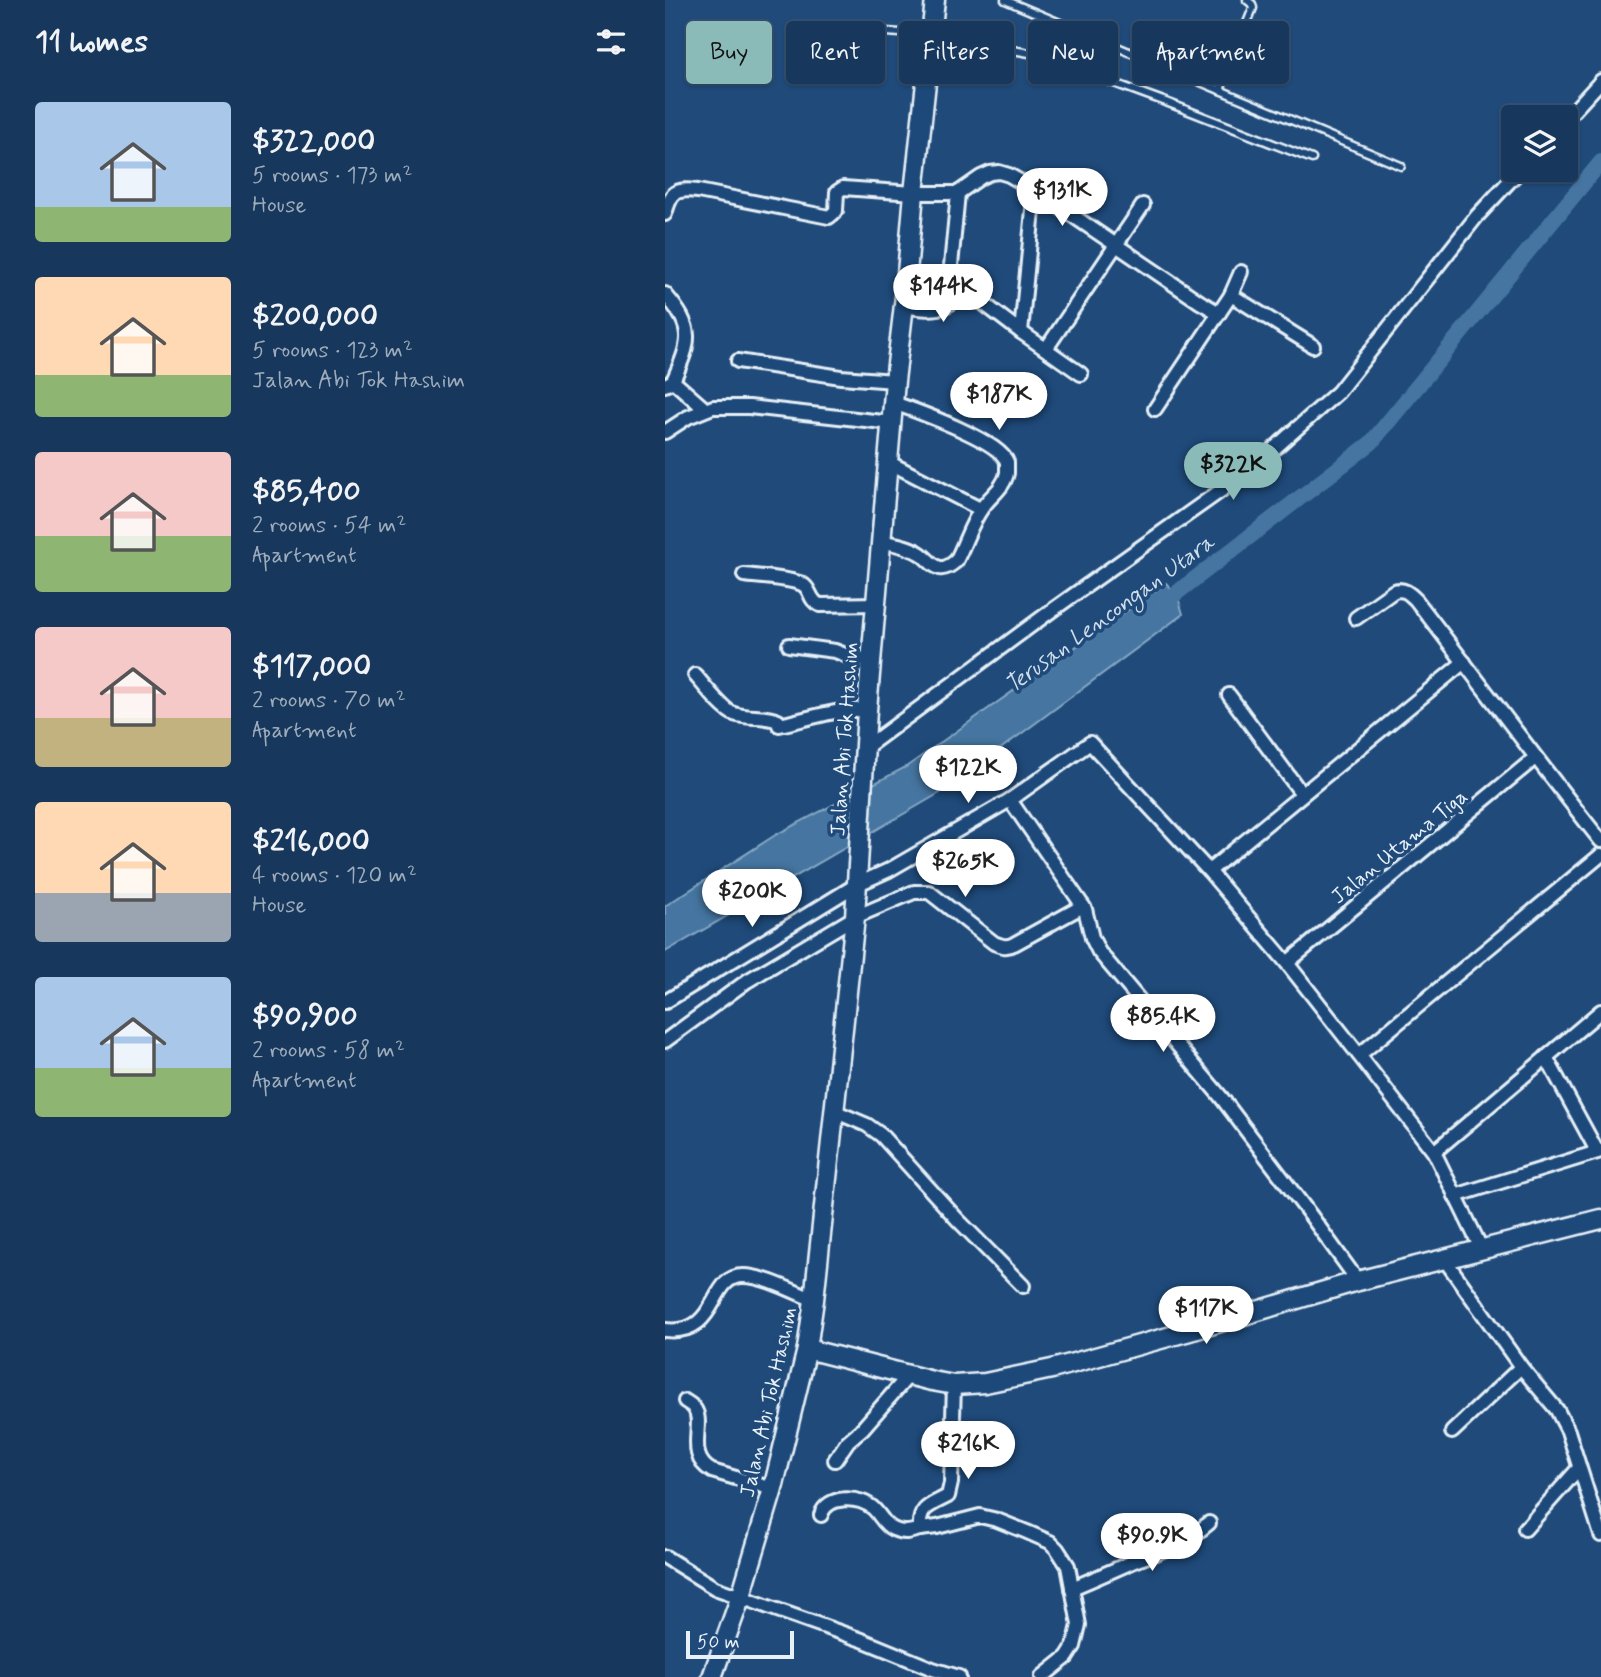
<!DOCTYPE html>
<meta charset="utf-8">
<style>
:root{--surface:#17385c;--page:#203f62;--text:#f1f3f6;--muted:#9eacbb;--line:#365272;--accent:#8bbbb9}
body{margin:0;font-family:Mynerve,sans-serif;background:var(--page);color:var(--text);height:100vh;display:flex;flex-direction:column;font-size:26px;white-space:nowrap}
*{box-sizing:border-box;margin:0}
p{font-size:23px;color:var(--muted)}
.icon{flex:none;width:38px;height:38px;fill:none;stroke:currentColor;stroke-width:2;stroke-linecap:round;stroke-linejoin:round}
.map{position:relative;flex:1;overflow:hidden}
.details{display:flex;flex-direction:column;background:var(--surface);width:665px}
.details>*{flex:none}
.hud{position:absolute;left:21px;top:21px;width:665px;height:63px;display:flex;gap:14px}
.tools{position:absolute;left:836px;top:105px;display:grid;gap:14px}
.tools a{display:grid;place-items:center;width:77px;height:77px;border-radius:7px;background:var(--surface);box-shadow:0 2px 5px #0004,0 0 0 2px var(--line);font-size:35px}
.scale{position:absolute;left:21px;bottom:18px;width:108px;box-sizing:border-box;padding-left:7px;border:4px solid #e8f1f8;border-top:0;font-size:19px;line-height:24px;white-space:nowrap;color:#e8f1f8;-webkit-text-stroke:5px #1f4a7a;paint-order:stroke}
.price{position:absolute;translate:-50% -60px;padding:0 16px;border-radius:24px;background:#fff;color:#222;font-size:23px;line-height:46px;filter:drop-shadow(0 2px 4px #0008)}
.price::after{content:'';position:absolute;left:50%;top:42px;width:21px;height:16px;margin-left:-10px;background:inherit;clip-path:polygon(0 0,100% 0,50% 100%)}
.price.active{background:var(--accent);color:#111}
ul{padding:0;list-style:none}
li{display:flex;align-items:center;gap:21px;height:175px;padding:0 35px}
li span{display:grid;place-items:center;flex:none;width:196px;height:140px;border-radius:7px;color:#555}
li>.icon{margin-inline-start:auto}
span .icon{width:84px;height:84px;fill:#fffc;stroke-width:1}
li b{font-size:30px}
h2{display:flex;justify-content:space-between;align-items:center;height:84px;padding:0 35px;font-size:30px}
.tag{padding:0 24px;border-radius:7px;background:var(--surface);box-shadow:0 2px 5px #0004,0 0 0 2px var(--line);font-size:24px;line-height:63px}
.tag.active{background:var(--accent);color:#111}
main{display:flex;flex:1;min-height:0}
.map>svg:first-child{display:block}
.water{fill:#4475a0;stroke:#86a7c3;stroke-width:2}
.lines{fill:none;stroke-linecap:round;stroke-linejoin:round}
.canal{stroke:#4475a0;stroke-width:16}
.lane-casing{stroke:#e8f1f8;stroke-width:11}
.street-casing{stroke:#e8f1f8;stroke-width:18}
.secondary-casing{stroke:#e8f1f8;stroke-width:23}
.lane{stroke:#1f4a7a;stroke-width:6}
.street{stroke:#1f4a7a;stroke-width:12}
.secondary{stroke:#1f4a7a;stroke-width:18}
.labels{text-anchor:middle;stroke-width:7;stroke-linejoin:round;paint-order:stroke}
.street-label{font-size:21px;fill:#e8f1f8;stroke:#1f4a7a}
.water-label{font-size:23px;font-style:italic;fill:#cfdeeb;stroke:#1f4a7a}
</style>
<main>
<section class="details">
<h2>11 homes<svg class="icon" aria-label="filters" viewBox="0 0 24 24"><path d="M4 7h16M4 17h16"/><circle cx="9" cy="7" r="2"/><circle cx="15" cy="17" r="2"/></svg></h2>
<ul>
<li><span style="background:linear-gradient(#a9c7e8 75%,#8fb573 0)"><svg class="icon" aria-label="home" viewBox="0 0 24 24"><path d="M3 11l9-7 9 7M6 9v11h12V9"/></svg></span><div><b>$322,000</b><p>5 rooms · 173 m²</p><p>House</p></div></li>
<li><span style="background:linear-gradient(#ffd9b3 70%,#8fb573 0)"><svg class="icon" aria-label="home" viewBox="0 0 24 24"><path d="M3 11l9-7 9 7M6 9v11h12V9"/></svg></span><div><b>$200,000</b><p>5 rooms · 123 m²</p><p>Jalan Abi Tok Hashim</p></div></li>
<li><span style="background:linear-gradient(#f6c9c9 60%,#8fb573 0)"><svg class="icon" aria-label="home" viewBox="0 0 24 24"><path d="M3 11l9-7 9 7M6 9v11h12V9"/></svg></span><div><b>$85,400</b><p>2 rooms · 54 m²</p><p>Apartment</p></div></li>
<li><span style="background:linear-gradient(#f6c9c9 65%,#c2b280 0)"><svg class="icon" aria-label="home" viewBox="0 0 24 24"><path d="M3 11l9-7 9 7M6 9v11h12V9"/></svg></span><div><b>$117,000</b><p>2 rooms · 70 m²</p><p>Apartment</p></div></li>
<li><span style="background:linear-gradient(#ffd9b3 65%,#9aa5b1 0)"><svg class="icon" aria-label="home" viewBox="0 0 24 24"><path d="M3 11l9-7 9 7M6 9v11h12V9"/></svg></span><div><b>$216,000</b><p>4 rooms · 120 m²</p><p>House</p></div></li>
<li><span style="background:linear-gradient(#a9c7e8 65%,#8fb573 0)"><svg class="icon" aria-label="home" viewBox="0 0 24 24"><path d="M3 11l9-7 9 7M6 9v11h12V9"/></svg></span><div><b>$90,900</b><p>2 rooms · 58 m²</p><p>Apartment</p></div></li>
</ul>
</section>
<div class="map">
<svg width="936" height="1677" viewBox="0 0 936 1677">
<rect width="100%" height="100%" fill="#1f4a7a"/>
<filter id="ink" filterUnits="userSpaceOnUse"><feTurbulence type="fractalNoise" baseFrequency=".0143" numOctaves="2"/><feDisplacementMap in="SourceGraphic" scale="14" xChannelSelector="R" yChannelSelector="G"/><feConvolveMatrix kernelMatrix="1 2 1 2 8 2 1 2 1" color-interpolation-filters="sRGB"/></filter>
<g filter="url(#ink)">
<path class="water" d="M501,583L512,594L518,614L280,790L0,952V906L112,834L241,767Z"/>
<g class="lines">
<path class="canal" d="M496,605L706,443L936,162"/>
<g class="lane-casing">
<g id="lane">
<path d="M340,0L736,166"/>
<path d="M200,28L206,31L265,35L370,54L501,102L647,159"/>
<path d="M555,90L588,8L587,4L582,0"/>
</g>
</g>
<g class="street-casing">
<g id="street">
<path d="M901,119L936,81"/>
<path d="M293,193L286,266L292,281L297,287L356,332L416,374"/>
<path d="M0,214C6,192 10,188 33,191L164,217L171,211L172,192L178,188L249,193H293L316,177L325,173L334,172L344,175L370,190L535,302L554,313L490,409"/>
<path d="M0,294C30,329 26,341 8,381"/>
<path d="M566,295L648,346"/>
<path d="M239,306C270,311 278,311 303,291"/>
<path d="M554,313L566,295L576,272"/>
<path d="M356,332L370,190"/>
<path d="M381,349L478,205"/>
<path d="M73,361L176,377L230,381"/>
<path d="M0,385L8,381L40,409"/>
<path d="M0,432L23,417L48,407H84L227,423"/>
<path d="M223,462L315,509"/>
<path d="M216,541C229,544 244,546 256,554C262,558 267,566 275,568C281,569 286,565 291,561C300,544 306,523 317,508C325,496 339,488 342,473C342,471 342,465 342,462C334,440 251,411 229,403"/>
<path d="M79,575C94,577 124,578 137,584C147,589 143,600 155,605L212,604"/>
<path d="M691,618L729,591C739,588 744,593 751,600C813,680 873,762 936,841"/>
<path d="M124,645L170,651L188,658L206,659"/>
<path d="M30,675C38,684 59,711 69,714C83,719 100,715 113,721L114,725C143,719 172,708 202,710"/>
<path d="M564,695L637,794"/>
<path d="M200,748L386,611L585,470L673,392L812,216L855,170"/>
<path d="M345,800L420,909L427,938L434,952L556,1097L646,1216L693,1281"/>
<path d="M544,871L799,662"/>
<path d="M622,963L870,758"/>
<path d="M0,1002L191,885L224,870L345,800L425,743L544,871L622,963L694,1055L769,1152L817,1250"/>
<path d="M0,1041L82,981L190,917L249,892H264L329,943C337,946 341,948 349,944L418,906"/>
<path d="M694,1055L936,855"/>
<path d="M881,1057L932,1151"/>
<path d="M169,1111L202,1125L216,1135L292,1219L358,1286"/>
<path d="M769,1152L936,1011"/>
<path d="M790,1196L936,1151"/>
<path d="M780,1260L856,1367L892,1410L903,1431L936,1535"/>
<path d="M0,1330C55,1336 43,1276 78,1276C100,1276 129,1292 149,1300"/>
<path d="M20,1401C23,1403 27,1405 29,1408C41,1423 19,1456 47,1471L108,1489"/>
<path d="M787,1432L856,1367"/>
<path d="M170,1460L183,1441L197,1429L244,1375"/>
<path d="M156,1515C162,1495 195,1495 209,1509C216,1516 219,1525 228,1529C238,1534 245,1532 255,1529C253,1507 266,1505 283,1496L286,1483L289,1385"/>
<path d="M255,1529L272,1527L315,1516L332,1520L362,1532L385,1542L392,1549L403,1566L414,1625L409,1646L402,1657L377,1677"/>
<path d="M860,1529L914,1468"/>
<path d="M0,1557L50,1588L197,1640L268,1669L294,1677"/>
<path d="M407,1588C429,1579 451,1569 472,1560C500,1549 521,1543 544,1523"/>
</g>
</g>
<g class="secondary-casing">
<g id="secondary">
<path d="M142,1349L267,1381L289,1385L320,1383L387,1369L532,1329L693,1281L936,1219"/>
<path d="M47,1677L76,1596L108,1489L142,1349L149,1300L190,917L202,710L219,508L230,381L240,296L249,193L270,0"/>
</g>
</g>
<use href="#lane" class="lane"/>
<use href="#street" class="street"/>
<use href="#secondary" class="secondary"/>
</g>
</g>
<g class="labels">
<g class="street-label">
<text transform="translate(179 739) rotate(-86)" y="7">Jalan Abi Tok Hashim</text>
<text transform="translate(734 846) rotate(-39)" y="7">Jalan Utama Tiga</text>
<text transform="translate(103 1402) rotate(-77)" y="7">Jalan Abi Tok Hashim</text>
</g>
<g class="water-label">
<text transform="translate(444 613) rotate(-36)" y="8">Terusan Lencongan Utara</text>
</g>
</g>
</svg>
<div class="tools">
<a><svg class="icon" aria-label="layers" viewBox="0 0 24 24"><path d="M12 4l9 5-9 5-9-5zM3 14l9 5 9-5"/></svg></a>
</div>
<div class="scale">50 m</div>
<b class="price" style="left:397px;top:228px">$131K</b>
<b class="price" style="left:278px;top:324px">$144K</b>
<b class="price" style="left:334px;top:432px">$187K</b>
<b class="price active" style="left:568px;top:502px">$322K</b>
<b class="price" style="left:303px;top:805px">$122K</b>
<b class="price" style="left:300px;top:899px">$265K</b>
<b class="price" style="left:87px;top:929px">$200K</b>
<b class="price" style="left:498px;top:1054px">$85.4K</b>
<b class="price" style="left:541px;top:1346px">$117K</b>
<b class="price" style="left:303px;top:1481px">$216K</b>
<b class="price" style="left:487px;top:1573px">$90.9K</b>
<div class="hud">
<a class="tag active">Buy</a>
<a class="tag">Rent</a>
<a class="tag">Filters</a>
<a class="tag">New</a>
<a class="tag">Apartment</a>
</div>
</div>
</main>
